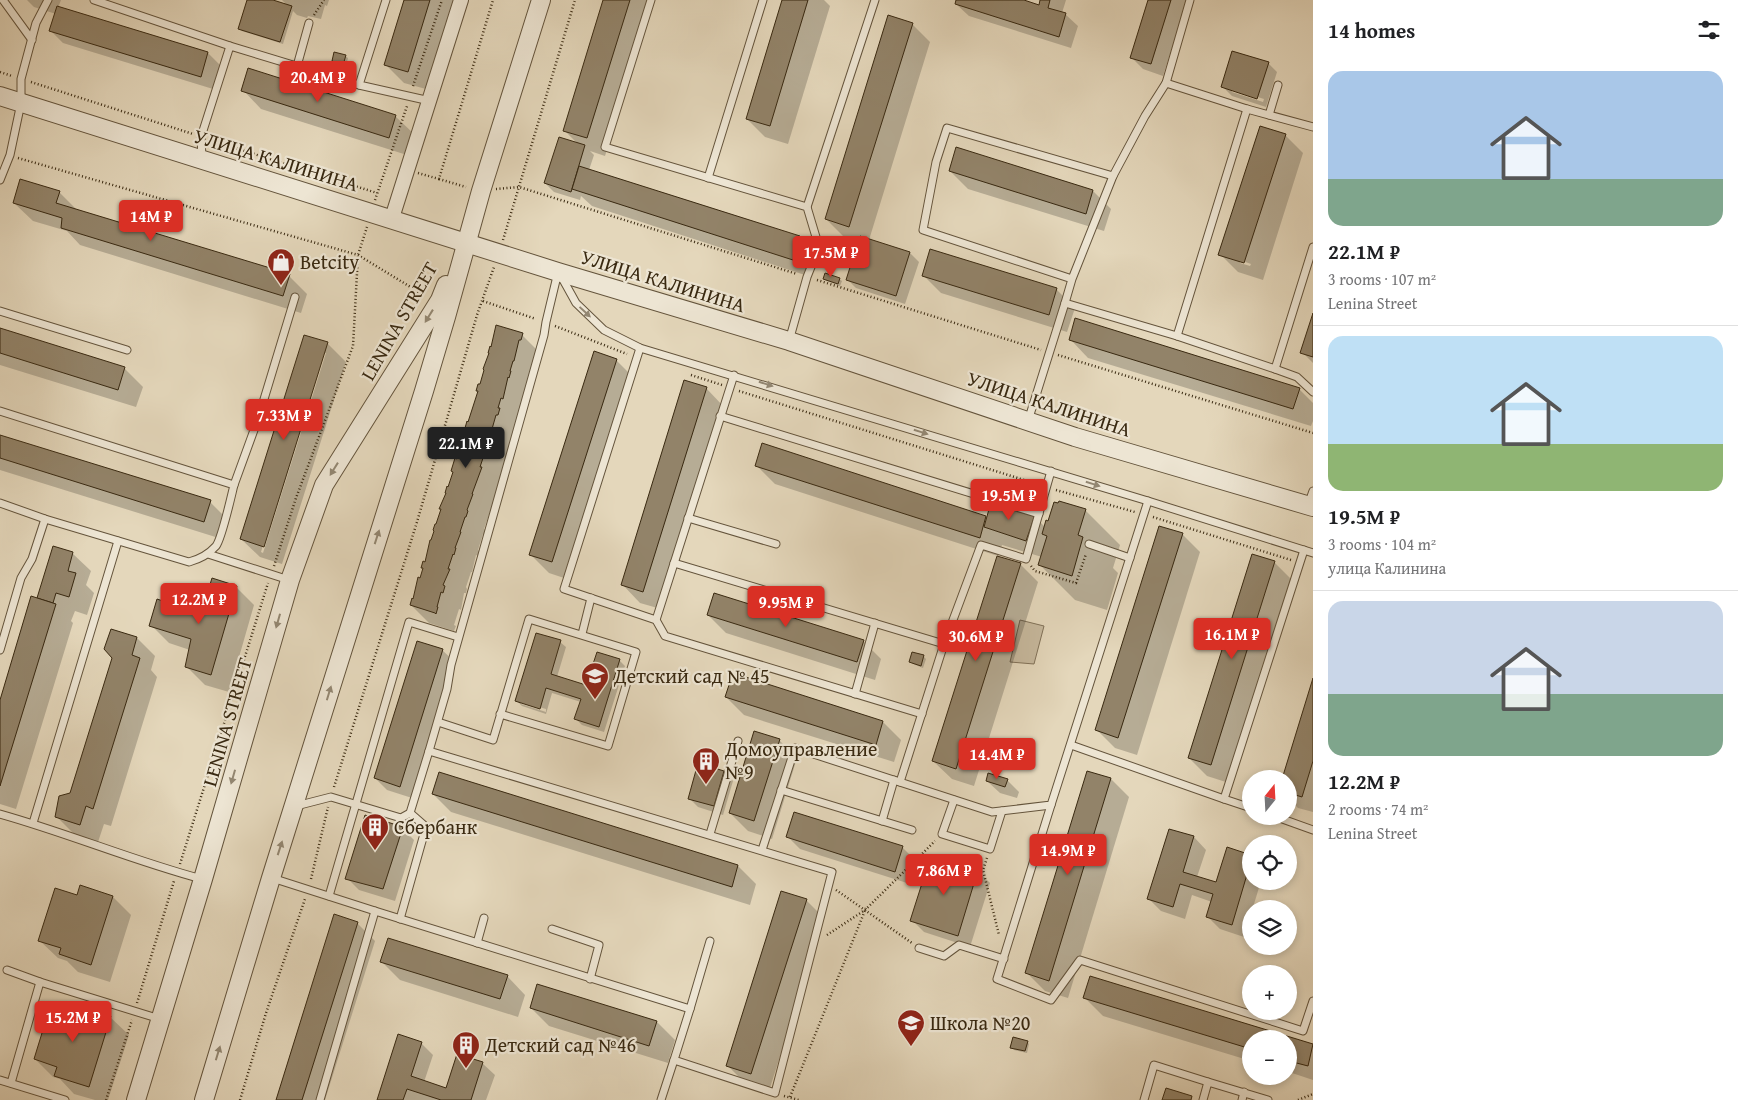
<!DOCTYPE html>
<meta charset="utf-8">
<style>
:root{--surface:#fff;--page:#f2f2f2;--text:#202124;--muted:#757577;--line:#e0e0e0;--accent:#d93025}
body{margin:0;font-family:"Gentium Book Plus",serif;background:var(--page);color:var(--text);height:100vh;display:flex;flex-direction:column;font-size:19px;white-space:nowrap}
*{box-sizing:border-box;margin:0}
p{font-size:16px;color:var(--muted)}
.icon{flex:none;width:28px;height:28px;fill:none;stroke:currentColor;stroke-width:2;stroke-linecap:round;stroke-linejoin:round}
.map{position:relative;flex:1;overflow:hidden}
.sheet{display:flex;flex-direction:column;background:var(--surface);width:425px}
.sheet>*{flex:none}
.needle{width:32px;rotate:18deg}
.fabs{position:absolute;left:1242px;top:770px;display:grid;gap:10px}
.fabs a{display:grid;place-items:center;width:55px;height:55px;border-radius:50%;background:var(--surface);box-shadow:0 2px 8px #0003;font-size:25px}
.price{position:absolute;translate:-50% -42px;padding:0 11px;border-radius:5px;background:var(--accent);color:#fff;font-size:16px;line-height:32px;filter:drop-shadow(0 1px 2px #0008)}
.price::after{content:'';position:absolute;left:50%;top:30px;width:15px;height:11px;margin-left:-8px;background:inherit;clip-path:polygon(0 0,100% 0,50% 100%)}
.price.active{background:#222;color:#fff}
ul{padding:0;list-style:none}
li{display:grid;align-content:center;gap:10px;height:265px;padding:0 15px}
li+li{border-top:1px solid var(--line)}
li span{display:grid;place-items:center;height:155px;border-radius:15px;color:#555}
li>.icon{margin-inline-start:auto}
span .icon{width:90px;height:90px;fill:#fffc;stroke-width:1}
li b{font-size:21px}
h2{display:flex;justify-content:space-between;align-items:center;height:60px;padding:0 15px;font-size:21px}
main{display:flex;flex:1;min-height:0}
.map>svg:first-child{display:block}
.green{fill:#c7b99e;stroke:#807158}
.shadow{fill:#0003;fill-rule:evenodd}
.building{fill:#928369;stroke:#392911}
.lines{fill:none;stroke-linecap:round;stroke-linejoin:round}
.service-casing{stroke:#64543c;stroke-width:9}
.minor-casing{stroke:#64543c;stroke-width:16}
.tertiary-casing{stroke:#64543c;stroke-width:20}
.path{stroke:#392911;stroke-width:2.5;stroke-dasharray:1 2.5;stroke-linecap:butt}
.service{stroke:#ede5d3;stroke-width:7}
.minor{stroke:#ede5d3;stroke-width:14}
.tertiary{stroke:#ede5d3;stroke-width:18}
.oneway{fill:#938772}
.labels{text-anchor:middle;stroke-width:4.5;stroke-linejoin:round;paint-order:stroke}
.street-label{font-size:20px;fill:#392911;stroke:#ede5d3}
.poi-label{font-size:20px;fill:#392911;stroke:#ede5d3;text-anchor:start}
</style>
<main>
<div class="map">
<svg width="1313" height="1100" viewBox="0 0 1313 1100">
<rect width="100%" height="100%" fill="#e4d7bb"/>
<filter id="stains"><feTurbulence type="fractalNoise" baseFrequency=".004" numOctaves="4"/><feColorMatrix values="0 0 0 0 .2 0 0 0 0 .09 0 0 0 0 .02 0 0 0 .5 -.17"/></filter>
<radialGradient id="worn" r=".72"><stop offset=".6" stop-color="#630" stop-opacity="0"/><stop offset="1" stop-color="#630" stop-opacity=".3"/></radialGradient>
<path class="green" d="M1020,620L1044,626L1034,664L1010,662Z"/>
<g class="shadow">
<path d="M27,0H61L58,8L208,53L220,65L213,89L63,43L51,31L56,14L34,7Z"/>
<path d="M249,0H269L288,6L282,0H329L327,6L325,5L321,19L308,16L307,18L297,15L293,11L283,44L242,31L240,29Z"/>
<path d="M405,0H453L426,89L404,83L385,64Z"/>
<path d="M605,0H653L605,156L590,151L594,155L589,170L800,238L818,256L811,277L592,206L581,196L580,200L554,192L545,183L578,144L564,130Z"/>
<path d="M784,0H824L830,6L788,144L765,137L747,119Z"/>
<path d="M958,0H1019L1040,6L1042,0H1066L1062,13L1065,14L1078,26L1071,48L969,16L956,4Z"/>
<path d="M1149,0H1187L1163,76L1143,69L1131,57Z"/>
<path d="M912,24L930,42L869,240L910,253L919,262L905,304L856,288L847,279L859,242L844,237L826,219Z"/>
<path d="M345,56L348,58L346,66L335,64L333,61Z"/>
<path d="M1268,63L1277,72L1266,107L1232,96L1223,87ZM1232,89L1264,99L1263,102L1232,92Z"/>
<path d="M243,90L395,116L414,134L407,155L261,109Z"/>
<path d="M1285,135L1303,153L1263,280L1238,272L1220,254ZM1240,260L1251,264L1250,266L1240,263Z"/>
<path d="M950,171L1093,191L1111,209L1104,231L968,189Z"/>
<path d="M59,192L77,210L289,276L307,294L301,313L80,245L67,231L33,221L14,203Z"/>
<path d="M931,251L1057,290L1075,308L1067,332L941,293L923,275Z"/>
<path d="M824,279H839L842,281L840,286L827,281Z"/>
<path d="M1313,317V363L1302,352Z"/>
<path d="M0,330L125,369L143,387L136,407L0,365Z"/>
<path d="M522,335L540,353L498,485L499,486L484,529L486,530L484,535L483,534L478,550L479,551L478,556L476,555L472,572H471L466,587L467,589L466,593H464L461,610L459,609L454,625L456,626L454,631L429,623L411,605L414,600L479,392Z"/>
<path d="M305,336L328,344L346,362L282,564L260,557L241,539ZM324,353H326L263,553L261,552Z"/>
<path d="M1070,339L1299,389L1313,403V421L1311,426L1088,358Z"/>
<path d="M616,360L634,378L570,580L549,573L530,554Z"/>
<path d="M706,388L724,407L661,609L640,603L622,584Z"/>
<path d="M0,436L210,502L228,520L222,539L0,470Z"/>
<path d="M763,445L987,517L1034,516L1045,527L1085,510L1120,545L1113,568L1118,573L1107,610L1075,600L1040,565L1042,557L1002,545L998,557L1020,564L1038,582L974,786L952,779L933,761L998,556L775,484L757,466Z"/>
<path d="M1182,534L1200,552L1137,755L1115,748L1097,730Z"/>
<path d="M72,553L91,571L86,585L94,593L87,615L75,611L71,621L73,623L16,809L0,804V704L38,599Z"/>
<path d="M1274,562L1292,580L1229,783L1207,776L1189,758Z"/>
<path d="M236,587L254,605L229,692L205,685L186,666L190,650L169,643L151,625L202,615Z"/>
<path d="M708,615L863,641L881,659L875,680L726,633Z"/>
<path d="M137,638L155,656L151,670L157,677L111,826L104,824L98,842L74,834L56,816L71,794Z"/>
<path d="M560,642L566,647L557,677L587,687L619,660L625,666L604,732L582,725L576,719L581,702L552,693L546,714L522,706L516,700ZM521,702L546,709V712L521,704Z"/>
<path d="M442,650L455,662L412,798L387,790L375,778Z"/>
<path d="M923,656L926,659L923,668L913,664L910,662Z"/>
<path d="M733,675L883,722L901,740L894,762L744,715L726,697Z"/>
<path d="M1313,683V812L1298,808L1289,799V779Z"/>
<path d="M779,740L797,758L772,839L748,831L730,813Z"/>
<path d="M699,764L724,772L733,781L723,815L698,807L689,798Z"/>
<path d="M1088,772L1111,779L1129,797L1068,998L1045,991L1027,973Z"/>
<path d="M440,774L738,866L756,884L750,905L451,812L433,794Z"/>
<path d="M1007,780L1019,792L1017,798L1000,793L987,781Z"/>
<path d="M795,814L903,848L915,860L907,883L800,849L788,837Z"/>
<path d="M402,828L414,840L395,901L359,890L347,878Z"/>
<path d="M1194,837L1206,850L1197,877L1217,883L1228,849L1251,856V881H1261L1244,937L1220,929L1208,917L1212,902L1192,895L1185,919L1161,911L1149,899Z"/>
<path d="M931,857L978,871L990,883L970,947L924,932L912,920Z"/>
<path d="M81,887L113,897L131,915L110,982L78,972L67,961L58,958L39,940L77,897Z"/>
<path d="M806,900L824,918L769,1091L746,1084L728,1066Z"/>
<path d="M357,923L375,941L325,1100H277Z"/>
<path d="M382,962L507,976L525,995L518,1017L400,980Z"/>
<path d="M1091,977L1313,1045V1080L1289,1072V1039H1251V1061L1103,1016L1085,998Z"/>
<path d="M531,1008L657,1022L675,1040L668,1063L549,1026Z"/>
<path d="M75,1016L110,1017L129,1035L108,1100H95L74,1094L60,1079L53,1077L35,1059Z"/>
<path d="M1027,1042L1029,1044L1027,1053L1014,1050L1012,1047Z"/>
<path d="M421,1043L433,1055L424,1082L447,1090L482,1063L495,1075L486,1100H378Z"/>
</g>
<g class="building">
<path d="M247,0H273L292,6L280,42L238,29Z"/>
<path d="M404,0H430L408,72L384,65Z"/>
<path d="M603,0H630L587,138L563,131Z"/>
<path d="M782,0H808L770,126L746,119Z"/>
<path d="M956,0H1024L1039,5L1040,0H1050L1048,8L1066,13L1059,37L955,4Z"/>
<path d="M1148,0H1171L1151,64L1130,58Z"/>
<path d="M57,6L208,52L201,77L49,31Z"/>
<path d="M888,15L913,23L849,227L825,219Z"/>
<path d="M1232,51L1269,62L1257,99L1221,87Z"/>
<path d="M334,52L346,55L343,65L332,61Z"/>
<path d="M248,68L396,115L389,138L241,91Z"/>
<path d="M1260,126L1286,134L1244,263L1218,255Z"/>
<path d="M559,137L585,145L571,192L544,183Z"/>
<path d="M956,147L1093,190L1086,214L949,171Z"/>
<path d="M579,166L800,236L793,260L572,189Z"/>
<path d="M20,179L60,191L56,203L290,274L283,296L61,228L62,218L13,203Z"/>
<path d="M860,236L910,252L896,296L846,280Z"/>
<path d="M930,249L1057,288L1049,315L922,276Z"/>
<path d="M825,273L840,278L838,284L823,279Z"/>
<path d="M1313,313V357L1300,353Z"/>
<path d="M1075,318L1300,388L1293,409L1069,340Z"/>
<path d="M496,325L523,333L521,340H519L514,361H513L510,371H511L509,378L508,377L503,399L501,398L498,408H500L498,415H496L492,429L493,430L487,445L488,446L486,453L485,452L480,467H482L472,494H473L467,510L468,511L466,517H465L460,532H461L455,548H456L454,555L453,554L448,569H450L443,585L445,586L443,593L441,592L437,607H438L436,614L435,613L410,605L412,598L413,599L418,577L420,578L423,568H421L423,561L425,562L430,540H431L434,531L433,530L435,524H436L441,509H439L446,493H445L447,486L448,487L453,472L451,471L455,458L457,459L462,437L463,438L466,428H465L467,421L468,422L478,391H476L478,384H480L484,370L483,369L489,353H488L490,346L491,347Z"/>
<path d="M0,328L125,367L118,390L0,353Z"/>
<path d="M304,335L328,342L264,547L240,539Z"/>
<path d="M594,351L617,359L552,562L529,555Z"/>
<path d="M684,380L707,387L643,592L621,585Z"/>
<path d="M0,435L211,500L204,522L0,458Z"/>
<path d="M762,443L986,516L980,538L755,466Z"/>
<path d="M1059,501L1086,509L1078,535L1083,537L1072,576L1038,565L1047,536L1042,534L1046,520L1048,521L1054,502L1058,503Z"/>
<path d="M991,502L1035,515L1026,541L984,527Z"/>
<path d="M1159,526L1183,533L1118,738L1095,730Z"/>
<path d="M53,546L73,552L68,571L76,573L69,597L56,593L53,603L37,598Z"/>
<path d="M1252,554L1275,561L1211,765L1188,758Z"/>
<path d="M997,556L1021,563L956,769L932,761Z"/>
<path d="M212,578L237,586L211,675L185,667L191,639L149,626L157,599L201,614Z"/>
<path d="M714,593L864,640L857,662L707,615Z"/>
<path d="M31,596L56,604L0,786V700Z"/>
<path d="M111,629L137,637L132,655L140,658L93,809L86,806L80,825L55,817L59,796L70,793L112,658L104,649Z"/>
<path d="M536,633L561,640L551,674L586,685L597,652L620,659L599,727L574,719L581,699L546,688L540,709L515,701Z"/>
<path d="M417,641L443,649L400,787L374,778Z"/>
<path d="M912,652L924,655L921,666L909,662Z"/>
<path d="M733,673L883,721L876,745L725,697Z"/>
<path d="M1313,678V761L1302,797L1289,793V779H1282Z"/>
<path d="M754,731L780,739L754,821L729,813Z"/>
<path d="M698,763L724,771L714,806L688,799Z"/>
<path d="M1087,771L1111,778L1049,981L1025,973Z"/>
<path d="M439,772L738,865L732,887L432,794Z"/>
<path d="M988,773L1008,779L1005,787L986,781Z"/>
<path d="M794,812L903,846L895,872L786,837Z"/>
<path d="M365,815L403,827L383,889L345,879Z"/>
<path d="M1169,829L1194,836L1183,872L1216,882L1227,847L1251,855V861L1232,925L1206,917L1213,894L1180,884L1173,907L1147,899Z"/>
<path d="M931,855L978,870L958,936L910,921Z"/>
<path d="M80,885L113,896L91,965L59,954L61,948L38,941L55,888L77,895Z"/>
<path d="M781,891L807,899L751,1074L726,1066Z"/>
<path d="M334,914L358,922L302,1100H276Z"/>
<path d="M388,938L508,975L500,999L380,962Z"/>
<path d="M1090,976L1313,1044L1308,1066L1289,1061V1039H1251V1049L1083,998Z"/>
<path d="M537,984L657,1021L649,1046L530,1008Z"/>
<path d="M77,1005L111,1016L89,1087L54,1076L57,1067L34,1059L50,1007L75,1015Z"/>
<path d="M398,1034L422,1042L411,1076L446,1088L457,1054L483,1062L471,1100H441L407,1089L403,1100H377Z"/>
<path d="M1013,1037L1028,1041L1025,1051L1010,1048Z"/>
<path d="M1166,1088L1192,1096L1191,1100H1162Z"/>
</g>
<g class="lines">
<g class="service-casing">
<g id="service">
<path d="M3,0L32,40"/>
<path d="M94,0L230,46"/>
<path d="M386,0L359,85L430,101"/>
<path d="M651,0L605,147L807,207L819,247L807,277L789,341"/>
<path d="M297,66L309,23"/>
<path d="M1166,83L1190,0"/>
<path d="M1269,115L1278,85"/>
<path d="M202,159L201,137L230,46L359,85"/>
<path d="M1113,176L1145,116L1166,83L1247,109"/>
<path d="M708,178L763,0"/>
<path d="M0,180L10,155L21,103V79L36,23L48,0"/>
<path d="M807,207L875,0"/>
<path d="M561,276L576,303L604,330L640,348L1148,501L1313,553"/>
<path d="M1065,303L1072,279L1113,176L947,128L936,162L923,230L1072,279"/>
<path d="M0,311L127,350"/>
<path d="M1177,336L1247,109L1313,127"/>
<path d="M640,348L564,589L656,620L665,636L922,714"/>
<path d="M1275,369L1297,377L1313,392"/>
<path d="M0,411L234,485C231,497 222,538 216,546C208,555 200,559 189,562L45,519L0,503"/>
<path d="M720,416L1039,514"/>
<path d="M1028,421L1065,303L1177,336L1275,369L1313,247"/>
<path d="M234,485L258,419L295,297"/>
<path d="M1308,505L1313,491"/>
<path d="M688,518L776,544"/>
<path d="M1089,544L1130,558"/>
<path d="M208,554L289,580"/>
<path d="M674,563L944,644"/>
<path d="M656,620L734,375"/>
<path d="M582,634L591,598"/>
<path d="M0,650L21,578L32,559L45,519"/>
<path d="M855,694L875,623"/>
<path d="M438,722L493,740L529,619L636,652L608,746L500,714"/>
<path d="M1071,745L1224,799"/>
<path d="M900,782L944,644L981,545L1026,559L1051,471"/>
<path d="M781,790L912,830"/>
<path d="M954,800L942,834L990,849L1002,811"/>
<path d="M1051,805L997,979L1051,1000L1080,960L1303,1031L1313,1001"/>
<path d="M296,806L331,797L401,818L410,813L429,751"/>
<path d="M1251,808L1224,799L1304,550"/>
<path d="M0,814C68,833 134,861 202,879"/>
<path d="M1274,816L1313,830"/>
<path d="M882,821L894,780"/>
<path d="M33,823L118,541"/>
<path d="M710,834L738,741"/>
<path d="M762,850L795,748L992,812L1051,805L1148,501"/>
<path d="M272,878L375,911L320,1100"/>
<path d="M329,896L409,622L458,637"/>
<path d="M375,911L690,1009L674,1060L775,1093L832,872L429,751L447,689L451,665L544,335L546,322L558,272"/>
<path d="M400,919L426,827L410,813"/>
<path d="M552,929L599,945L590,979"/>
<path d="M477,943L484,918"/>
<path d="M919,948L944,956L959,945L1004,959"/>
<path d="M7,970L40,982"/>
<path d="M690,1009L710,941"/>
<path d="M0,1080L65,1100"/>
<path d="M11,1083L40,982L160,1019"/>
<path d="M661,1100L674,1060"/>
<path d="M1144,1100L1154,1065L1208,1082"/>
<path d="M1203,1100L1208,1082L1268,1100"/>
<path d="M1242,1100L1244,1092"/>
</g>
</g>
<g class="minor-casing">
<path id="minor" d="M392,218L461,0"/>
</g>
<g class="tertiary-casing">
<g id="tertiary">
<path d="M0,96L558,272L789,341L1075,437L1313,507"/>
<path d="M136,1100L203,879L290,580L324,485L440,300L446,285"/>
<path d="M204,1100L271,878L424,391L446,317L481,191L541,0"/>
</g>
</g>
<g class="path">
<path d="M314,15L324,0"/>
<path d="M0,72L12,76"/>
<path d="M31,82L193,134"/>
<path d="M413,86L442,0"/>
<path d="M210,140L377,193"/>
<path d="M18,158L358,255L422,294"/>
<path d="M418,173L439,179L493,0"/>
<path d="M439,179L466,187"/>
<path d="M496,189L519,187L797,274"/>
<path d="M375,200L407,106"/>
<path d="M503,240L575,0"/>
<path d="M817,280L1041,350"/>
<path d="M483,301L536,319"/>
<path d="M555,326L627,354"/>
<path d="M1058,355L1313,433"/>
<path d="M691,375L722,385"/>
<path d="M739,391L1037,484"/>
<path d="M1056,490L1135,512"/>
<path d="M1153,517L1291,560"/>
<path d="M274,566L296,498L353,346L358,255L367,227"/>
<path d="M1031,566L1035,571L1076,583L1086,554"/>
<path d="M334,787L417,522L477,315L494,267"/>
<path d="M987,858L983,870L999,935"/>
<path d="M180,864L268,583"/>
<path d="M311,879L328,807"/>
<path d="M836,890L912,943"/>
<path d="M827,935L865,910L935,841"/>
<path d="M137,1003L174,881"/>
<path d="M784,1096L799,1100"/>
<path d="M790,1097L866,908"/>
<path d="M106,1100L132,1020"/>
<path d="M240,1100L266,1013L305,899"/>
<path d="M1298,1100L1313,1094"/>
</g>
<use href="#service" class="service"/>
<use href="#minor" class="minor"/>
<use href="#tertiary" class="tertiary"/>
</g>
<defs><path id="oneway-solid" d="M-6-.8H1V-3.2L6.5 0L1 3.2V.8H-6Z" transform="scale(1.25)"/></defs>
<g class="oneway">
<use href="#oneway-solid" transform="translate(585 312) rotate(43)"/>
<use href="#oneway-solid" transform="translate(429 316) rotate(122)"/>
<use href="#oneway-solid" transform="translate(766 384) rotate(17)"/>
<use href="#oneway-solid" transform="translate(921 432) rotate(17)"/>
<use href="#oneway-solid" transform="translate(334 469) rotate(122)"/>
<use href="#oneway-solid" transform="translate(1093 484) rotate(17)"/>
<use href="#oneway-solid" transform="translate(377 537) rotate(-72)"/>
<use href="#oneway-solid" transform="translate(278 621) rotate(106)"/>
<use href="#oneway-solid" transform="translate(329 693) rotate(-73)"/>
<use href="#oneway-solid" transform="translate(233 777) rotate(106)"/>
<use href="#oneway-solid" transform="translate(280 848) rotate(-72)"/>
<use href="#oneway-solid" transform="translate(218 1053) rotate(-73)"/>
</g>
<defs>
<g id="shop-pin" transform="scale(1.4375)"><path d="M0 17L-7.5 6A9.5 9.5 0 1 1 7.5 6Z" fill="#8f2418" stroke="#ede5d3"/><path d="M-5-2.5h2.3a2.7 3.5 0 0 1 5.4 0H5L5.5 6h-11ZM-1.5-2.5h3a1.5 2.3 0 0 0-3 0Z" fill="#fff"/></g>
<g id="school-pin" transform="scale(1.4375)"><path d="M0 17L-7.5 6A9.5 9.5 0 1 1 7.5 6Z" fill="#8f2418" stroke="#ede5d3"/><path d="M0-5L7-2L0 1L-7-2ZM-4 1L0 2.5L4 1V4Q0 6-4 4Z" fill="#fff"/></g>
<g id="building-pin" transform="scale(1.4375)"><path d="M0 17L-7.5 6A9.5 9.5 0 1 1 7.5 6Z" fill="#8f2418" stroke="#ede5d3"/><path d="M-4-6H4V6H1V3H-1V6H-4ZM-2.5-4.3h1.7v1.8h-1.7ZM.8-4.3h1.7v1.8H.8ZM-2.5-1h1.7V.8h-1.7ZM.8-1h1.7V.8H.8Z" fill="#fff"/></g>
</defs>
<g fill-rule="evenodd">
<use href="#shop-pin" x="281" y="262"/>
<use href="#school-pin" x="595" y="676"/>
<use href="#building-pin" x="706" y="761"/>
<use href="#building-pin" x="375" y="827"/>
<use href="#school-pin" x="911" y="1023"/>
<use href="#building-pin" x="466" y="1045"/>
</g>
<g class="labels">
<g class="street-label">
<text transform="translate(276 160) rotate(17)" y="7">УЛИЦА КАЛИНИНА</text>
<text transform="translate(663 281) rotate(17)" y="7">УЛИЦА КАЛИНИНА</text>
<text transform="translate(399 321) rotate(-60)" y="7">LENINA STREET</text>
<text transform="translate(1049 404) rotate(18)" y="7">УЛИЦА КАЛИНИНА</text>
<text transform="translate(227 722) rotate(-74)" y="7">LENINA STREET</text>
</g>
<g class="poi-label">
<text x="300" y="269">Betcity</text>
<text x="614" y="683">Детский сад № 45</text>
<text x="725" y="756">Домоуправление<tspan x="725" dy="23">№9</tspan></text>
<text x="394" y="834">Сбербанк</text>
<text x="930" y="1030">Школа №20</text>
<text x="485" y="1052">Детский сад №46</text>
</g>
</g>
<rect width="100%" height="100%" filter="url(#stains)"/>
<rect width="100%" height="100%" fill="url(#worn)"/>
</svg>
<div class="fabs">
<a><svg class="needle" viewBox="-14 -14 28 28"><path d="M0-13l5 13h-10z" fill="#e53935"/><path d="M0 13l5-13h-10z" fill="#757577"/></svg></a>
<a><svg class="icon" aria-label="locate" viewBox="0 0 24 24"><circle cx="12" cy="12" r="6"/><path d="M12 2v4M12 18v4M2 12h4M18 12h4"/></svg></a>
<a><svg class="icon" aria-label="layers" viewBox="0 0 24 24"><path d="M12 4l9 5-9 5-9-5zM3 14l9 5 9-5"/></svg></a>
<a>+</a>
<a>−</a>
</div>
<b class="price" style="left:318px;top:103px">20.4M ₽</b>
<b class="price" style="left:151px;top:242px">14M ₽</b>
<b class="price" style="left:831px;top:278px">17.5M ₽</b>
<b class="price" style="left:284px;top:441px">7.33M ₽</b>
<b class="price active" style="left:466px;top:469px">22.1M ₽</b>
<b class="price" style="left:1009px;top:521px">19.5M ₽</b>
<b class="price" style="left:199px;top:625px">12.2M ₽</b>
<b class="price" style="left:786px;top:628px">9.95M ₽</b>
<b class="price" style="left:1232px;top:660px">16.1M ₽</b>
<b class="price" style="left:976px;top:662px">30.6M ₽</b>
<b class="price" style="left:997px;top:780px">14.4M ₽</b>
<b class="price" style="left:1068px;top:876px">14.9M ₽</b>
<b class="price" style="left:944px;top:896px">7.86M ₽</b>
<b class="price" style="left:73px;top:1043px">15.2M ₽</b>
</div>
<section class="sheet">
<h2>14 homes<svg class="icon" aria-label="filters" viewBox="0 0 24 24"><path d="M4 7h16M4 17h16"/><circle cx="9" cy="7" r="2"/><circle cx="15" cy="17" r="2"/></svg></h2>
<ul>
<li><span style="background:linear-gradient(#a9c7e8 70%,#7fa58c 0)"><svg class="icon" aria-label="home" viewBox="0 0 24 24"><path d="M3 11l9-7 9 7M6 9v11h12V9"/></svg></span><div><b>22.1M ₽</b><p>3 rooms · 107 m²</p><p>Lenina Street</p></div></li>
<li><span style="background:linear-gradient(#bfe0f5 70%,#8fb573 0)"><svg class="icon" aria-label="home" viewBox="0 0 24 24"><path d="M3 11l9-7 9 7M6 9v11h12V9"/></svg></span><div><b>19.5M ₽</b><p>3 rooms · 104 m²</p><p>улица Калинина</p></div></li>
<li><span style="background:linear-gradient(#c9d6e8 60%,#7fa58c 0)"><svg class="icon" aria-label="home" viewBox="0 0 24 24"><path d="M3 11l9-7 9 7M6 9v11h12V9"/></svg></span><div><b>12.2M ₽</b><p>2 rooms · 74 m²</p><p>Lenina Street</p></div></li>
</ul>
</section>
</main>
